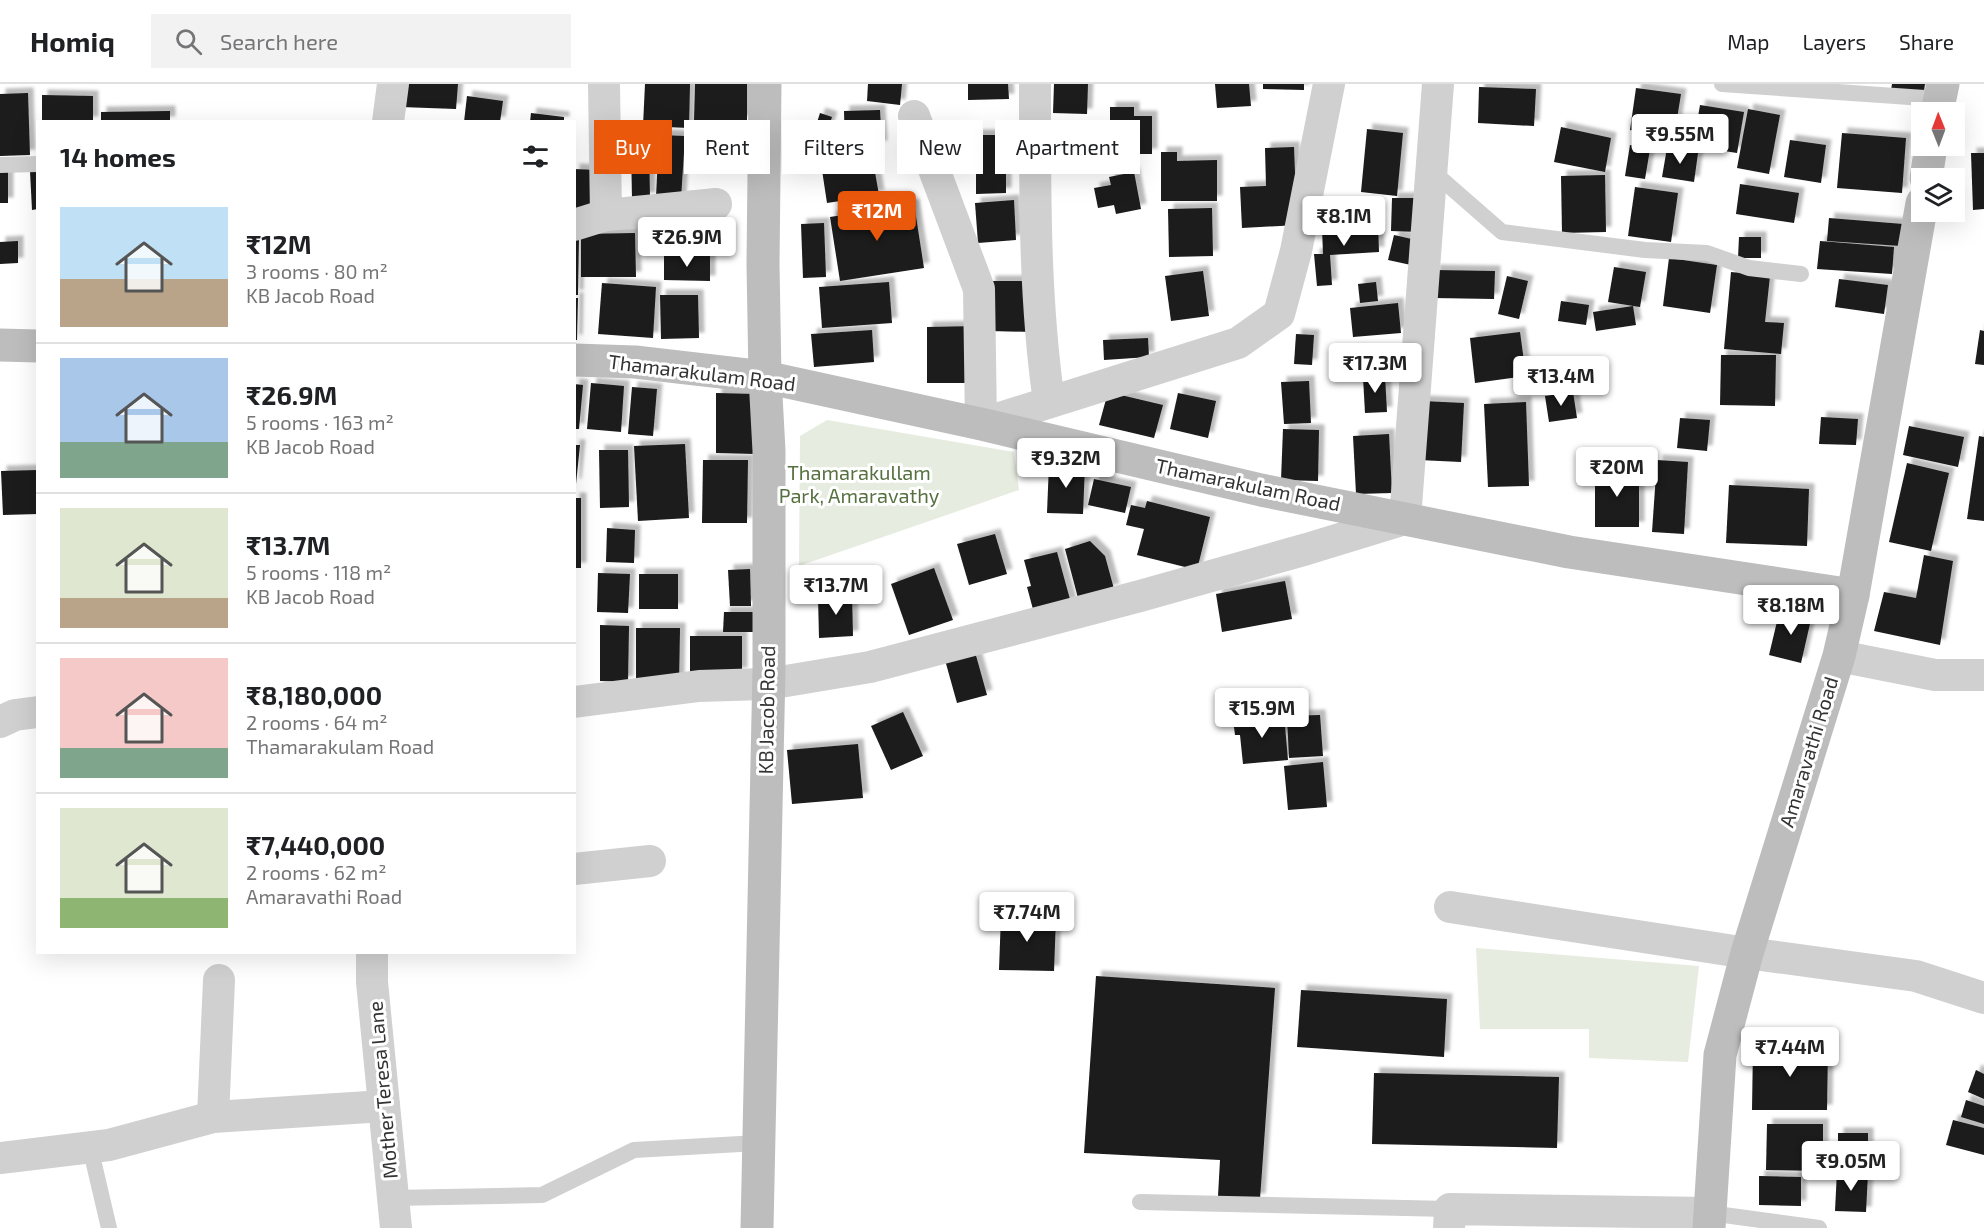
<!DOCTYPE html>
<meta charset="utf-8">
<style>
:root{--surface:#fff;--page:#f2f2f2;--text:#202124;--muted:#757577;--line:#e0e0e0;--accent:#ea580c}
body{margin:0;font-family:"Exo 2",sans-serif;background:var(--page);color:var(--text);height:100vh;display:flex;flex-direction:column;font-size:22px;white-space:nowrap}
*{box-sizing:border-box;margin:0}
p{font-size:20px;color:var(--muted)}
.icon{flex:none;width:33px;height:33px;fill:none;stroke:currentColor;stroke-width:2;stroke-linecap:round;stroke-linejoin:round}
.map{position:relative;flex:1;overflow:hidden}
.panel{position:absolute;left:36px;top:36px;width:540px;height:834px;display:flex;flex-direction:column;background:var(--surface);border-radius:0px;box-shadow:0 6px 24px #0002}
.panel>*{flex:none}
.top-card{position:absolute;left:594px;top:36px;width:570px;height:54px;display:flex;gap:12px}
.needle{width:39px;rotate:359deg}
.fabs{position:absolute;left:1911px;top:18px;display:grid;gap:12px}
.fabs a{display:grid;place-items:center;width:54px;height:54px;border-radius:0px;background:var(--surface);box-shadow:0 6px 24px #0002;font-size:30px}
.price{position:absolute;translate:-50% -51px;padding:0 14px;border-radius:6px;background:#fff;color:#222;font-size:20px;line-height:39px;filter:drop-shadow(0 2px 3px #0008)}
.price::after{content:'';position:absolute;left:50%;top:36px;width:18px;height:14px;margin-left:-9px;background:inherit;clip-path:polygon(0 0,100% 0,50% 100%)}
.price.current{background:var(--accent);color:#fff}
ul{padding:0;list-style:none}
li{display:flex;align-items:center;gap:18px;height:150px;padding:0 24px}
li+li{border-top:2px solid var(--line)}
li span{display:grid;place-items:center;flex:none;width:168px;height:120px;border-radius:0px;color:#555}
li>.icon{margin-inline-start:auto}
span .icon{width:72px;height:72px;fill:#fffc;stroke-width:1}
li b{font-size:26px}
h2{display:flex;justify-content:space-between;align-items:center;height:72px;padding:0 24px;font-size:26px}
.pill{padding:0 21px;border-radius:0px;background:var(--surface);box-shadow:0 6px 24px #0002;font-size:21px;line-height:54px}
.pill.current{background:var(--accent);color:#fff}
header{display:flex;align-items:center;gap:36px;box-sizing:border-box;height:84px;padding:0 30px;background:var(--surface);border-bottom:2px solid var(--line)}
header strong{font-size:28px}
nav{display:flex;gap:33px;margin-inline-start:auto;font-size:21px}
.search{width:420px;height:54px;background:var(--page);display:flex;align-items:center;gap:15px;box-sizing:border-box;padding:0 21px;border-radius:0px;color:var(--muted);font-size:22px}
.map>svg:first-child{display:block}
.green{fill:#e6ecdf}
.building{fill:#1a1a1a;filter:url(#shadow)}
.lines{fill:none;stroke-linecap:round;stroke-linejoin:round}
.lane{stroke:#d0d0d0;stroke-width:16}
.street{stroke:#d0d0d0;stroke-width:32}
.secondary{stroke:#bdbdbd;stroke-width:33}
.labels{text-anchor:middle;stroke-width:6;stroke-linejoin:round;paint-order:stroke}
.street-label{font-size:20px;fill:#333;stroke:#fff}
.park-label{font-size:20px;fill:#56703f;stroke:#fff}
</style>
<header>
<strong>Homiq</strong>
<div class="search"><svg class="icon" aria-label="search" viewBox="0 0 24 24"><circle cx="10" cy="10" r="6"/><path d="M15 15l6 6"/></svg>Search here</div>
<nav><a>Map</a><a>Layers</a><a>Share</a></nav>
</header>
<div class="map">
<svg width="1984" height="1144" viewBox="0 0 1984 1144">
<defs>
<filter id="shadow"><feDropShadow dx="5.5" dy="-5.5" stdDeviation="1.5" flood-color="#0004"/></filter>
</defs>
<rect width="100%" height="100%" fill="#fff"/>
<g class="green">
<path d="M827,336L1014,368L1019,406L799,482L800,352Z"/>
<path d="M1476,864L1699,882L1688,978L1589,974V945H1480Z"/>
</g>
<g class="building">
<path d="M402,0H458L456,25L401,23Z"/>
<path d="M645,0H690L689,44L643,42Z"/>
<path d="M695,0H747V37H694Z"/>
<path d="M868,0H902L900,21L867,17Z"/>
<path d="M968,0H1008L1009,15L968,16Z"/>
<path d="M1054,0H1088L1087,30L1053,29Z"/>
<path d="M1215,0H1249L1251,22L1217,24Z"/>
<path d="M1263,0H1304V6L1263,5Z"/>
<path d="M1892,0H1925L1924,7L1891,6Z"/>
<path d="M1479,3L1536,5L1534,42L1478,39Z"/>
<path d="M1636,4L1681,10L1674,53L1630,46Z"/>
<path d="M28,9L30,71L0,72V10Z"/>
<path d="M42,11L93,12V38H42Z"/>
<path d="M467,12L503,17L500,38H464Z"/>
<path d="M1700,21L1744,28L1737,69L1693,62Z"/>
<path d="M1110,23H1134V32H1152V70H1110Z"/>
<path d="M1748,25L1780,31L1769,90L1737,84Z"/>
<path d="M880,26L882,62L845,64L844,27Z"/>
<path d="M170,27V38H101V28Z"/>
<path d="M531,29L564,33V38H530Z"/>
<path d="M820,29L832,33L825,54L813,51Z"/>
<path d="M696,40H736V68H695Z"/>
<path d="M1561,43L1611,54L1605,88L1554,78Z"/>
<path d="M1367,45L1403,49L1397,112L1361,108Z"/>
<path d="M1842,49L1906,54L1902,109L1837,104Z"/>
<path d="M659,51L685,52L681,115L656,113Z"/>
<path d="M976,51H1006V109L976,110Z"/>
<path d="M1790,56L1826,61L1821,99L1784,93Z"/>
<path d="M1630,61L1650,65L1645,95L1625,92Z"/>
<path d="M631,63H649L650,114H632Z"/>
<path d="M1294,63L1297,141L1242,144L1240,103L1266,102L1265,64Z"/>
<path d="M1667,64L1698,69L1694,98L1662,93Z"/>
<path d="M1161,68H1177V77L1217,76V117H1161Z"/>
<path d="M1971,69H1984V125L1973,126Z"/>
<path d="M873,77L879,111L827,119L822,86Z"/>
<path d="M574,85L597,86L596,129L574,128Z"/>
<rect x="0" y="86" width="8" height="33"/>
<path d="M38,86V125L32,126L30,87Z"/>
<path d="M1134,88L1141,125L1116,130L1114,121L1098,124L1094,104L1111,101L1109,93Z"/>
<path d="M1605,91L1606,148L1562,149L1561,92Z"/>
<path d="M1740,100L1799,109L1794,139L1736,130Z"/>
<path d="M1635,103L1678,109L1671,158L1628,152Z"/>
<path d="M1392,114H1421L1420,148L1391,147Z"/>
<path d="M1014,116L1016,156L978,159L975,119Z"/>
<path d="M914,120L924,184L840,197L830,133Z"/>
<path d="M1212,124L1213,172L1169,173L1168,125Z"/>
<path d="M1829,134L1903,140L1901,162L1827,157Z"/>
<path d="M824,139L826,193L803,194L801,140Z"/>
<path d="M1378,140L1379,168L1330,171L1332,201L1317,202L1314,170H1323L1322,144Z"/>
<path d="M635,149L636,193H581V150Z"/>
<path d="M1394,151L1416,156L1411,181L1388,176Z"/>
<path d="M574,153H579L578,211H574Z"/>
<path d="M1739,153H1761V174H1738Z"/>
<path d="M18,157V179L0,180V158Z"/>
<path d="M1820,157L1894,163L1892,190L1817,185Z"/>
<path d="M664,171L710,172V197L664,196Z"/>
<path d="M1669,174L1717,181L1710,229L1663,222Z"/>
<path d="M1614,183L1646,188L1640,223L1608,218Z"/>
<path d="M1434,186L1495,187L1494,215L1434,214Z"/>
<path d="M1203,187L1209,232L1171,237L1165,192Z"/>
<path d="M1731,188L1770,192L1765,238L1784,239L1781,270L1724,265Z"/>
<path d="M1507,192L1528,197L1519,235L1498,230Z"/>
<path d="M1839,195L1888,201L1884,230L1835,223Z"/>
<path d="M990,197H1034L1033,248L989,247Z"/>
<path d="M889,198L892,239L822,244L819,203Z"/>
<path d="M1376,198L1378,217L1360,219L1358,200Z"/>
<path d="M602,199L656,203L653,254L598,250Z"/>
<path d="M660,211H698L699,254L661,255Z"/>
<path d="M574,214H578L577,256H574Z"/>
<path d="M1561,217L1589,221L1586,241L1558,237Z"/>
<path d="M1398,219L1401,249L1353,253L1350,224Z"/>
<path d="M1633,222L1636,241L1596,247L1593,228Z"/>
<path d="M977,242L976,299H927V243Z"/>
<path d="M872,246L874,278L814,283L811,250Z"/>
<path d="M1980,246L1984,247V281L1975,280Z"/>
<path d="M1520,248L1526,292L1475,299L1470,254Z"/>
<path d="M1296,250L1314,251L1312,281L1294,280Z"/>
<path d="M1148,254L1149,273L1104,276L1103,256Z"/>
<path d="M1721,271H1776L1775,322L1720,321Z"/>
<path d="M1385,292L1387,328L1365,329L1363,293Z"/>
<path d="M1309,297L1311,339L1284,340L1281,298Z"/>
<path d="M591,299L624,302L621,348L587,345Z"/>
<path d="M574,300L583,301L579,345H574Z"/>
<path d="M632,303L657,305L653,352L628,350Z"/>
<path d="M1108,308L1163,321L1154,354L1099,341Z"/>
<path d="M1573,308L1577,334L1549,338L1545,312Z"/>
<path d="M716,309L755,310V370L716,369Z"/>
<path d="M1178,309L1216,317L1208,354L1170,345Z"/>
<path d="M1422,317L1464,319L1461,378L1419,376Z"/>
<path d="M1526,318L1529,402L1488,403L1484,320Z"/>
<path d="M1821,333L1858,335L1856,361L1819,360Z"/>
<path d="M1680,334L1710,336L1707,367L1677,364Z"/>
<path d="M1909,342L1964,353L1958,383L1903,371Z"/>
<path d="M1283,345L1319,346L1318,397L1281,396Z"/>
<path d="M1389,350L1392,409L1356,410L1353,352Z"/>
<path d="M1979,352L1984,353V437L1967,435Z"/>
<path d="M685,360L689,434L638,437L634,362Z"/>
<path d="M574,361H580L576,400H574Z"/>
<path d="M599,366H628L629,423L600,424Z"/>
<path d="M703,376H748L747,439H702Z"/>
<path d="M1657,376L1688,378L1684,450L1652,448Z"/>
<path d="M1907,379L1949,389L1931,467L1889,458Z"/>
<path d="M1049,380L1085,381L1083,430L1047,429Z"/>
<path d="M38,386V430L3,431L1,387Z"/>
<rect x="1595" y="386" width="44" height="57"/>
<path d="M1094,395L1131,403L1125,429L1088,421Z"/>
<path d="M1729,401L1809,405L1807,462L1726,459Z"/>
<rect x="574" y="414" width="7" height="70"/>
<path d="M1147,417L1210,433L1197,486L1137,471L1144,445L1126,441L1131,421L1145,424Z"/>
<path d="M607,444L635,446L634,479L606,478Z"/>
<path d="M995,450L1007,490L969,501L957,460Z"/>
<path d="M1090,457L1105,472L1114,505L1078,514L1065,465Z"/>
<path d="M1057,468L1071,519L1034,529L1027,503L1031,502L1024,476Z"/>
<path d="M1924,471L1953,477L1940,561L1874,547L1884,508L1916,514Z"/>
<path d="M934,484L953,536L909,551L891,500Z"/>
<path d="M750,485L751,522H730L728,486Z"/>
<path d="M598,489L630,490L628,529L597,528Z"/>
<rect x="639" y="490" width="39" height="35"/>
<path d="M1285,497L1292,535L1222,548L1216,510Z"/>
<path d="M852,510L853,552L819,554L818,512Z"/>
<path d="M1780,525L1812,531L1801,579L1769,571Z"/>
<path d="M724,528H753V548H723Z"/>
<path d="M600,541L629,542L628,598L600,597Z"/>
<path d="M636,544H680L679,600H636Z"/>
<rect x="690" y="552" width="52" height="37"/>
<path d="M975,568L987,611L957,619L945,576Z"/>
<path d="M903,628L923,672L891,686L871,642Z"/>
<path d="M1284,631L1288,676L1243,680L1240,651H1235L1233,635Z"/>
<path d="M1320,631L1323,672L1289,674L1287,632Z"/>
<path d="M858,660L863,714L792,720L787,666Z"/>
<path d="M1323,678L1327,723L1288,726L1284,682Z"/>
<path d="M1001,831L1056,833L1054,887L999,886Z"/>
<path d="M1096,892L1275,904L1260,1115L1218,1112L1220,1076L1084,1069Z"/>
<path d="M1301,906L1447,915L1444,973L1297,963Z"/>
<path d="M1753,962H1828L1827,1026H1752Z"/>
<path d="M1976,986L1984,990V1015L1968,1008Z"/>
<path d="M1374,989L1559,993L1557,1064L1372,1060Z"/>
<path d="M1966,1016L1984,1022V1040L1961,1033Z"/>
<path d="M1953,1036L1984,1044V1071L1946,1061Z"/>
<path d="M1767,1040H1823V1087L1766,1086Z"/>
<path d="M1838,1049H1868V1082L1838,1081Z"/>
<path d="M1837,1087L1868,1089L1866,1128L1835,1127Z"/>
<path d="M1759,1092L1801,1093V1122L1759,1121Z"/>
</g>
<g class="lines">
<g class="lane">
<path d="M1722,0L1939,15"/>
<path d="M0,81L38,80"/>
<path d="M1431,86L1502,148L1645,166L1707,169L1749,184L1801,190"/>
<path d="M90,1063L109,1144"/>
<path d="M393,1114L542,1111L634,1066L758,1059"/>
<path d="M1140,1118L1450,1125"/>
<path d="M1709,1129L1819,1144"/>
</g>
<g class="street">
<path d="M604,0L606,131"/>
<path d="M1035,0C1035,106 1034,213 1049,318"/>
<path d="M914,32L979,205L981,340L1238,259L1279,230L1296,167L1329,0"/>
<path d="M388,38L393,0"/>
<path d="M574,141L606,131L716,120"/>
<path d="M1839,572L1935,591H1984"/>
<path d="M574,618L699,602L768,600L870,583L1140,512L1307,465L1405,435L1438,0"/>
<path d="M0,638L15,631L38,628"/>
<path d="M574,785L650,777"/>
<path d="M1450,823L1747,869L1916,892L1984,914"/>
<path d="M372,868V898L396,1144"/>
<path d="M213,1033L219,896"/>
<path d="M0,1074L109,1061L213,1033L384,1022"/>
<path d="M1449,1144L1450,1125L1709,1129"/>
</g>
<g class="secondary">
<path d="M1937,28L1943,0"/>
<path d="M1926,94L1931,62"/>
<path d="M0,261L38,262"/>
<path d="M574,276L635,278L765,293L981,340L1261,406L1569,468L1853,511"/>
<path d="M757,1144L769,585V367L765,293L763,180L765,0"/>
<path d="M1709,1144L1720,971L1747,869L1839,572L1853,511L1922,119"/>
</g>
</g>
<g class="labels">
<g class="street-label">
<text transform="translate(702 289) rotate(7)" y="7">Thamarakulam Road</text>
<text transform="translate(1248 401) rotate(12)" y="7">Thamarakulam Road</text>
<text transform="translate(767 626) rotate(-89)" y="7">KB Jacob Road</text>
<text transform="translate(1809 668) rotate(-73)" y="7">Amaravathi Road</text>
<text transform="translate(383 1006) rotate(-95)" y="7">Mother Teresa Lane</text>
</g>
<g class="park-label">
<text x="859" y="396">Thamarakullam<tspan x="859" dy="23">Park, Amaravathy</tspan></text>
</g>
</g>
</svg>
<div class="fabs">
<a><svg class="needle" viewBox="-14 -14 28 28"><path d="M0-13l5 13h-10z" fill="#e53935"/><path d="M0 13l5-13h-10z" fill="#757577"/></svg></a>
<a><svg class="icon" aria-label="layers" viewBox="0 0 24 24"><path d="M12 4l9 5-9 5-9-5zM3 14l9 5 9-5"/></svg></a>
</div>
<b class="price" style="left:1680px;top:81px">₹9.55M</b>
<b class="price current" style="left:877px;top:158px">₹12M</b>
<b class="price" style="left:1344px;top:163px">₹8.1M</b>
<b class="price" style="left:687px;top:184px">₹26.9M</b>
<b class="price" style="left:1375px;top:310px">₹17.3M</b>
<b class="price" style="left:1561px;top:323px">₹13.4M</b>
<b class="price" style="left:1066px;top:405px">₹9.32M</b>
<b class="price" style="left:1617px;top:414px">₹20M</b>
<b class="price" style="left:836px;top:532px">₹13.7M</b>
<b class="price" style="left:1791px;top:552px">₹8.18M</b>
<b class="price" style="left:1262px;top:655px">₹15.9M</b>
<b class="price" style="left:1027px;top:859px">₹7.74M</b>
<b class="price" style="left:1790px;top:994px">₹7.44M</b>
<b class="price" style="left:1851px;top:1108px">₹9.05M</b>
<div class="top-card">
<a class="pill current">Buy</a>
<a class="pill">Rent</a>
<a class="pill">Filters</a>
<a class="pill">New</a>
<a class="pill">Apartment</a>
</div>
<section class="panel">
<h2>14 homes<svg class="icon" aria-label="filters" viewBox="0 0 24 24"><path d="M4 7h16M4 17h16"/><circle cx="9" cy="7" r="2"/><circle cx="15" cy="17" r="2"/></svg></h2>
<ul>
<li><span style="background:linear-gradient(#bfe0f5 60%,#b9a48a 0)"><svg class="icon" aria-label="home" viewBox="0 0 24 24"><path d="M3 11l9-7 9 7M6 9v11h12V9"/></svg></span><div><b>₹12M</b><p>3 rooms · 80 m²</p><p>KB Jacob Road</p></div></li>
<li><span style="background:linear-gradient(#a9c7e8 70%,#7fa58c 0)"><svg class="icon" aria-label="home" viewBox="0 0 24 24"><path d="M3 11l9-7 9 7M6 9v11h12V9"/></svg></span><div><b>₹26.9M</b><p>5 rooms · 163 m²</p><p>KB Jacob Road</p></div></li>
<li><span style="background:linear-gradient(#dfe7d0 75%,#b9a48a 0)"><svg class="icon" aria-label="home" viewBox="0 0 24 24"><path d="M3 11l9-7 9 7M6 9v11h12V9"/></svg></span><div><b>₹13.7M</b><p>5 rooms · 118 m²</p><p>KB Jacob Road</p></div></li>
<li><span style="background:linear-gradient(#f6c9c9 75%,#7fa58c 0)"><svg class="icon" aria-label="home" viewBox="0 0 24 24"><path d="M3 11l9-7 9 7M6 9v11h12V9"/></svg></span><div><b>₹8,180,000</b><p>2 rooms · 64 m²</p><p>Thamarakulam Road</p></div></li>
<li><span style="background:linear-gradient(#dfe7d0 75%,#8fb573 0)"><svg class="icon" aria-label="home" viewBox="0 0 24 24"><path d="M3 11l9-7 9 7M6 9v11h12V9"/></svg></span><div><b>₹7,440,000</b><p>2 rooms · 62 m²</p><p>Amaravathi Road</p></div></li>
</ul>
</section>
</div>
